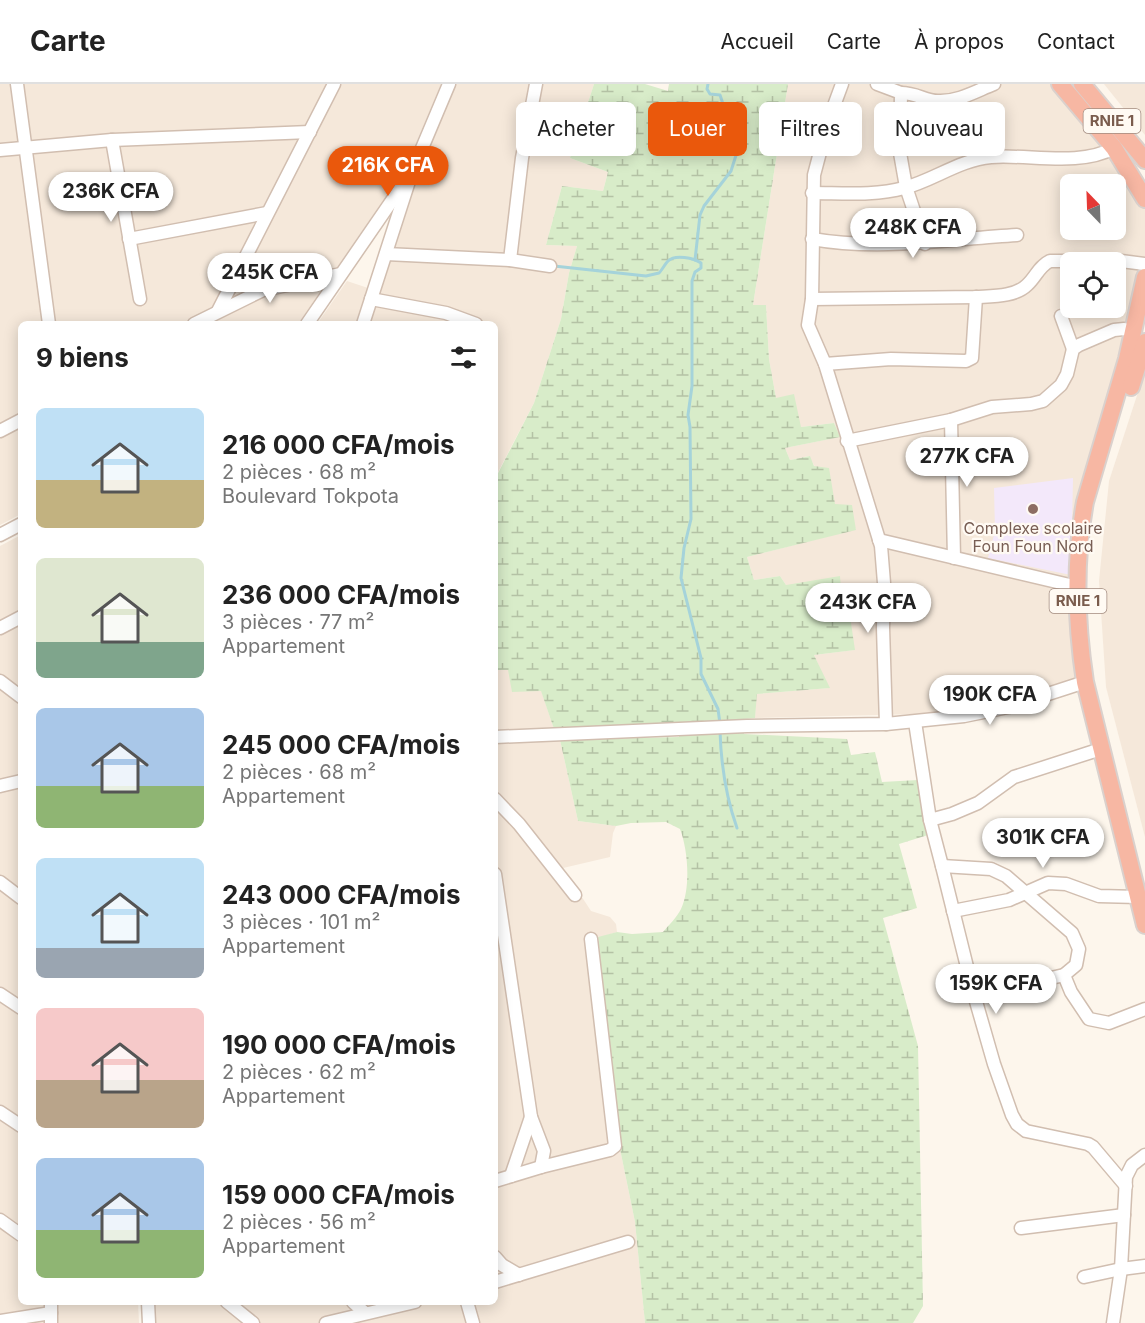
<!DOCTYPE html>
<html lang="fr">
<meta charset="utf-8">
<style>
:root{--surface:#fff;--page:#f6f6f6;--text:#222;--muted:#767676;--line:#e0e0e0;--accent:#ea580c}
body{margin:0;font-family:Inter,sans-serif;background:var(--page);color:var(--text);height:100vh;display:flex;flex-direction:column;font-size:22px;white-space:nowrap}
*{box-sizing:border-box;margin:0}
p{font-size:20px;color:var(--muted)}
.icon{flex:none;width:33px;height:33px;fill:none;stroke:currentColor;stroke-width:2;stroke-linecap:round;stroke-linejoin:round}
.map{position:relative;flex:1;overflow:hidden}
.side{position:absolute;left:18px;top:237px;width:480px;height:984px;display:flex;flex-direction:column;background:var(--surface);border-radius:9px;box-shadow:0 3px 15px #0003}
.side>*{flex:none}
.banner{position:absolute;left:516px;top:18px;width:538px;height:54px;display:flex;gap:12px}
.needle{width:39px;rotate:337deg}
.buttons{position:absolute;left:1060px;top:90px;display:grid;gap:12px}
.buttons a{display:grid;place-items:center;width:66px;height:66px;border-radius:9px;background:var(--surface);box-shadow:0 3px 15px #0003;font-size:30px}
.price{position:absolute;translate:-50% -51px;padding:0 14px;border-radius:21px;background:#fff;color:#222;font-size:20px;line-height:39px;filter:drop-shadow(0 2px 3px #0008)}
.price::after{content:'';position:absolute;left:50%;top:36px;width:18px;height:14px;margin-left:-9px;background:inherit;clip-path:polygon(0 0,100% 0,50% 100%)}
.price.on{background:var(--accent);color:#fff}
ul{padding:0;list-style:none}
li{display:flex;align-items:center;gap:18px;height:150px;padding:0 18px}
li span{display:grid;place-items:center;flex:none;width:168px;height:120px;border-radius:9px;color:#555}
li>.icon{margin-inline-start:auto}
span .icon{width:72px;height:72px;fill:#fffc;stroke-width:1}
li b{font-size:26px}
h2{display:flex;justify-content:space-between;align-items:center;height:72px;padding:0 18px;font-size:26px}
.tag{padding:0 21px;border-radius:9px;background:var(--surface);box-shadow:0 3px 15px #0003;font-size:21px;line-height:54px}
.tag.on{background:var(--accent);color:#fff}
header{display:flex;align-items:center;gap:36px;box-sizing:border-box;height:84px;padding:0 30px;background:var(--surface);border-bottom:2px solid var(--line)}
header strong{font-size:28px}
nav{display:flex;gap:33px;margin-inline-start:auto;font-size:21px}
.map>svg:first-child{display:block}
.residential{fill:#f5e8da;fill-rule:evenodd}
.education{fill:#f3e8fa}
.wetland{fill:url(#wetland-marsh)}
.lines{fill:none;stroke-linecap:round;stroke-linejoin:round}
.stream{stroke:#a5d3da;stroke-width:3}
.minor-casing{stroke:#d1beb0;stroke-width:15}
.highway-casing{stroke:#dad1cd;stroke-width:20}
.minor{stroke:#fff;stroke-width:12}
.highway{stroke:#f7b7a3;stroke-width:16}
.education-dot{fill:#8d6e63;stroke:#fffaf3;stroke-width:2}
.labels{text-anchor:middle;stroke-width:4.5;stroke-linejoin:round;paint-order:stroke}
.shield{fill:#fffaf3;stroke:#a28b7f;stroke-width:1.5}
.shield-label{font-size:15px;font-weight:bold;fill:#7a5c4d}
.education-label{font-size:16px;fill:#785e54;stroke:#fffaf3}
</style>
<header>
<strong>Carte</strong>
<nav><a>Accueil</a><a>Carte</a><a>À propos</a><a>Contact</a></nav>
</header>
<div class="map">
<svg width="1145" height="1239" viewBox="0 0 1145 1239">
<defs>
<pattern id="wetland-marsh" width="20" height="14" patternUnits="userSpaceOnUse" patternTransform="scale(1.5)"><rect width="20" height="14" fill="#d8ecc9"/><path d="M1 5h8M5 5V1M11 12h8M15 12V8" fill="none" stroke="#b4c2a5"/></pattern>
</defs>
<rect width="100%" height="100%" fill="#fdf6ec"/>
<g class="residential">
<path d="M0,0H441L405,85L298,240H21V430L0,441Z"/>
<path d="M456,0H594L570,74L608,88L603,107L562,102L546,161L577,162L569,189L561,235L534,319L495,394V240H369L418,92Z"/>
<path d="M788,0H1061L1145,109V197L1081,417L1083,594L991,620L919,630L755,634L756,610L829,604L814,571L854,566L850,532H843L786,501L780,492L754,496L747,473L856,445L835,420L809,372L790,376L785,364L839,353L834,339L801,343L776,314L769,275L766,221H753ZM1071,100H1116V146H1071ZM1071,178H1116V224H1071Z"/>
<path d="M1104,0H1145V51Z"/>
<path d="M347,197L368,204L356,240H317Z"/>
<path d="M1145,287V753L1106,603L1099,497L1109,397Z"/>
<path d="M21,451V1218H138L139,1239H0V462Z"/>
<path d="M495,586H508L541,606L554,645L495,648Z"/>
<path d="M560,656L578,737L616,742L613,749L610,773L563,784L591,827L610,833L616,840L617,848L598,854L620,1065L635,1138L645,1239H155L154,1218H495V658Z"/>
</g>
<path class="education" d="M1073,394L1071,491L988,474L995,447L994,404Z"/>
<path class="wetland" d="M594,0H645L668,7L669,0H788L753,221H766L769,275L776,314L794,310L801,343L834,339L840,353L785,364L790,376L810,372L814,382L829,384L835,420L852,421L856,446L747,473L754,496L780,492L786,501L840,492L843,532H850L855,566L814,571L830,604L757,610L755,634L744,635V650L847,655L851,671L875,668L882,698L918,696L928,751L899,760L917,824L883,834L918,962L923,1222L913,1239H645L635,1138L620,1065L598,853L617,848L632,850L663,848C669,841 677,833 681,825C691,803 688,766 680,745L666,738L631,739L616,742L578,737L560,656L679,653L680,641L554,645L541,607L512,608L508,586H495V395L534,319L561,235L569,189L577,162L546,161L562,102L603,107L608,88L570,74Z"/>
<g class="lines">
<g class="stream">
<path d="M695,176L700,131L704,122L731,87L738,65L720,11L710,10L707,5L708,0"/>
<path d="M554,182L646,192L659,189C662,186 665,180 668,177C675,170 694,174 701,179V184L695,188L692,197V302L688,331L690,343L691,435L684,464L681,494L701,574V590L718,625L720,640"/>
<path d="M720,647C721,680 726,713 737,744"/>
</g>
<g class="minor-casing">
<g id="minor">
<path d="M17,0L49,240"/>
<path d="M842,0L828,38L814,91L812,215L808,241L825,280L881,462L884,499L883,544L886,640"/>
<path d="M877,0L901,9L900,69L906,103L925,160"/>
<path d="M901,9C917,9 925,17 938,17C958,18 976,7 994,0"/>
<path d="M112,56L140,215"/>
<path d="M0,66L112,56L310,48"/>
<path d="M812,109C842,109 875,112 904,104C934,96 959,76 991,73C1029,70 1079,83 1114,64"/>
<path d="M129,155L267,129"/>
<path d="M812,155C880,167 948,155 1017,151"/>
<path d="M386,170L510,176L550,182"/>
<path d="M510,176L522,74L536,0"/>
<path d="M371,215L446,229L476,240"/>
<path d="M812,215L976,213C992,212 1015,213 1027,201C1036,193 1039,182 1050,177H1121L1145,180"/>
<path d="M218,227L334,0"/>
<path d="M1061,232L1073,265"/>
<path d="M194,240L263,206L341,190"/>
<path d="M307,240L404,99"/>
<path d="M363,240L412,88L449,0"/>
<path d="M825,280L891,275L966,277L972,274L976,213"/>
<path d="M951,336L954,474"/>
<path d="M0,347L21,336"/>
<path d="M847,357L951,336L992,323L1031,320L1043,317L1061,301L1067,290L1073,265L1079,261L1114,246L1124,245L1134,248"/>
<path d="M0,451L21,440"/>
<path d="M879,456L1078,503"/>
<path d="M0,544L21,533"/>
<path d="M0,597L21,613"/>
<path d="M915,638L930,736L942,782L973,907L994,980L1012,1031L1017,1040L1026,1047L1088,1060L1093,1063L1126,1102"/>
<path d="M495,653L747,642L886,640L964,632L1008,623L1085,598"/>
<path d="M0,702L21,697"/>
<path d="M495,715L519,740L575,811"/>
<path d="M930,736L952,730L978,719L1014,693L1101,665"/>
<path d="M942,782L991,785L1006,792L1072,849L1079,865L1076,881L1064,891L1021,901L973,907"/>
<path d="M495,790L531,1033L544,1067L541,1083"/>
<path d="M0,798L21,814"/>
<path d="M953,827L1009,816L1048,799L1066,800L1099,812L1138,813"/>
<path d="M1064,891L1071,908L1089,935L1109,939L1145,925"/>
<path d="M0,910L21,924"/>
<path d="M0,1028L21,1042"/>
<path d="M511,1092L531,1033"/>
<path d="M495,1097L541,1083L610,1066L615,1062L591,855"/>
<path d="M0,1136L21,1151"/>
<path d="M1021,1144L1124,1131"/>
<path d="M495,1173L502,1181L519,1191"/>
<path d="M1084,1193L1121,1185L1145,1182"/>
<path d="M495,1198L628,1158"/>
<path d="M148,1218L149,1239"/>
<path d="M227,1218L253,1239"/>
<path d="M353,1218L365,1229"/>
<path d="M467,1218L473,1239"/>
<path d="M0,1237L51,1229"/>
<path d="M51,1239V1218"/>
<path d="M326,1239L415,1218"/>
<path d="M1113,1239L1121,1185L1126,1093L1132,1081L1145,1071"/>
</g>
</g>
<g class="highway-casing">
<g id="highway">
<path d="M1060,0L1114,64L1145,115"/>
<path d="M1082,0L1145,76"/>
<path d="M1145,193L1127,275L1085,418C1074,477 1076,539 1085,598L1145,841"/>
<path d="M1131,303L1145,258"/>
</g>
</g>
<use href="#minor" class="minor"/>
<use href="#highway" class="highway"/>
</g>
<circle class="education-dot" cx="1033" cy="425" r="6"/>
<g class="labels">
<g class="shield">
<rect x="1083.5" y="25" width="57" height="24" rx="4.5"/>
<rect x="1049.5" y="505" width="57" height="24" rx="4.5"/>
</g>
<g class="shield-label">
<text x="1112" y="42">RNIE 1</text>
<text x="1078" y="522">RNIE 1</text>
</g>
<g class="education-label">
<text x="1033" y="450">Complexe scolaire<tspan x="1033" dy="18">Foun Foun Nord</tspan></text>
</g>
</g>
</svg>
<div class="buttons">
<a><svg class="needle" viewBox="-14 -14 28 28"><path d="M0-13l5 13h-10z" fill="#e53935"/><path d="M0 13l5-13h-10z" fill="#767676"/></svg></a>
<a><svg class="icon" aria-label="locate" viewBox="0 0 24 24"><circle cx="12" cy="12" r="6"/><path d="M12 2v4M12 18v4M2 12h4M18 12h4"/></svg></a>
</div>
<b class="price on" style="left:388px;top:113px">216K CFA</b>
<b class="price" style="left:111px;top:139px">236K CFA</b>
<b class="price" style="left:913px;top:175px">248K CFA</b>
<b class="price" style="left:270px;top:220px">245K CFA</b>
<b class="price" style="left:967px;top:404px">277K CFA</b>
<b class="price" style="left:868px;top:550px">243K CFA</b>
<b class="price" style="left:990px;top:642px">190K CFA</b>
<b class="price" style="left:1043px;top:785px">301K CFA</b>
<b class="price" style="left:996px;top:931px">159K CFA</b>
<div class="banner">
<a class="tag">Acheter</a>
<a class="tag on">Louer</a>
<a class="tag">Filtres</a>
<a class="tag">Nouveau</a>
</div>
<section class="side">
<h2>9 biens<svg class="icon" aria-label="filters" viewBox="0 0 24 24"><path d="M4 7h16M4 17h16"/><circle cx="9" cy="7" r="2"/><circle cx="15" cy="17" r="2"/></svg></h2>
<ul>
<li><span style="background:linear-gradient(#bfe0f5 60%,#c2b280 0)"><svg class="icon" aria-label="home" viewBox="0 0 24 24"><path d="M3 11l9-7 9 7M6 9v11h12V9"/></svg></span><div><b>216 000 CFA/mois</b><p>2 pièces · 68 m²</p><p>Boulevard Tokpota</p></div></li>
<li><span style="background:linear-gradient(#dfe7d0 70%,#7fa58c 0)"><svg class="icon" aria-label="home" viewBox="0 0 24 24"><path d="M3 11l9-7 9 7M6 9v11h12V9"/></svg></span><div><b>236 000 CFA/mois</b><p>3 pièces · 77 m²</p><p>Appartement</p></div></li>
<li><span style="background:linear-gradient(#a9c7e8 65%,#8fb573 0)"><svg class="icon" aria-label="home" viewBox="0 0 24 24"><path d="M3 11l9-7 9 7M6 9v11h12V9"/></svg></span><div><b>245 000 CFA/mois</b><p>2 pièces · 68 m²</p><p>Appartement</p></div></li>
<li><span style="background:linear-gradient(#bfe0f5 75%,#9aa5b1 0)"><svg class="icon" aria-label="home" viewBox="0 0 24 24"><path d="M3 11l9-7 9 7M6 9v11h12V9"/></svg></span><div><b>243 000 CFA/mois</b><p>3 pièces · 101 m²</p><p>Appartement</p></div></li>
<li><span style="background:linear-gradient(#f6c9c9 60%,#b9a48a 0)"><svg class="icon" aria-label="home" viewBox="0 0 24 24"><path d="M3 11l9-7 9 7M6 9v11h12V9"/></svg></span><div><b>190 000 CFA/mois</b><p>2 pièces · 62 m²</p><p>Appartement</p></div></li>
<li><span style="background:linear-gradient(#a9c7e8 60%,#8fb573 0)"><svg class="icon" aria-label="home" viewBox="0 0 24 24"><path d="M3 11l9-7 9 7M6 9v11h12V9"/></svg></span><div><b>159 000 CFA/mois</b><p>2 pièces · 56 m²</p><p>Appartement</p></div></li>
</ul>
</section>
</div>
